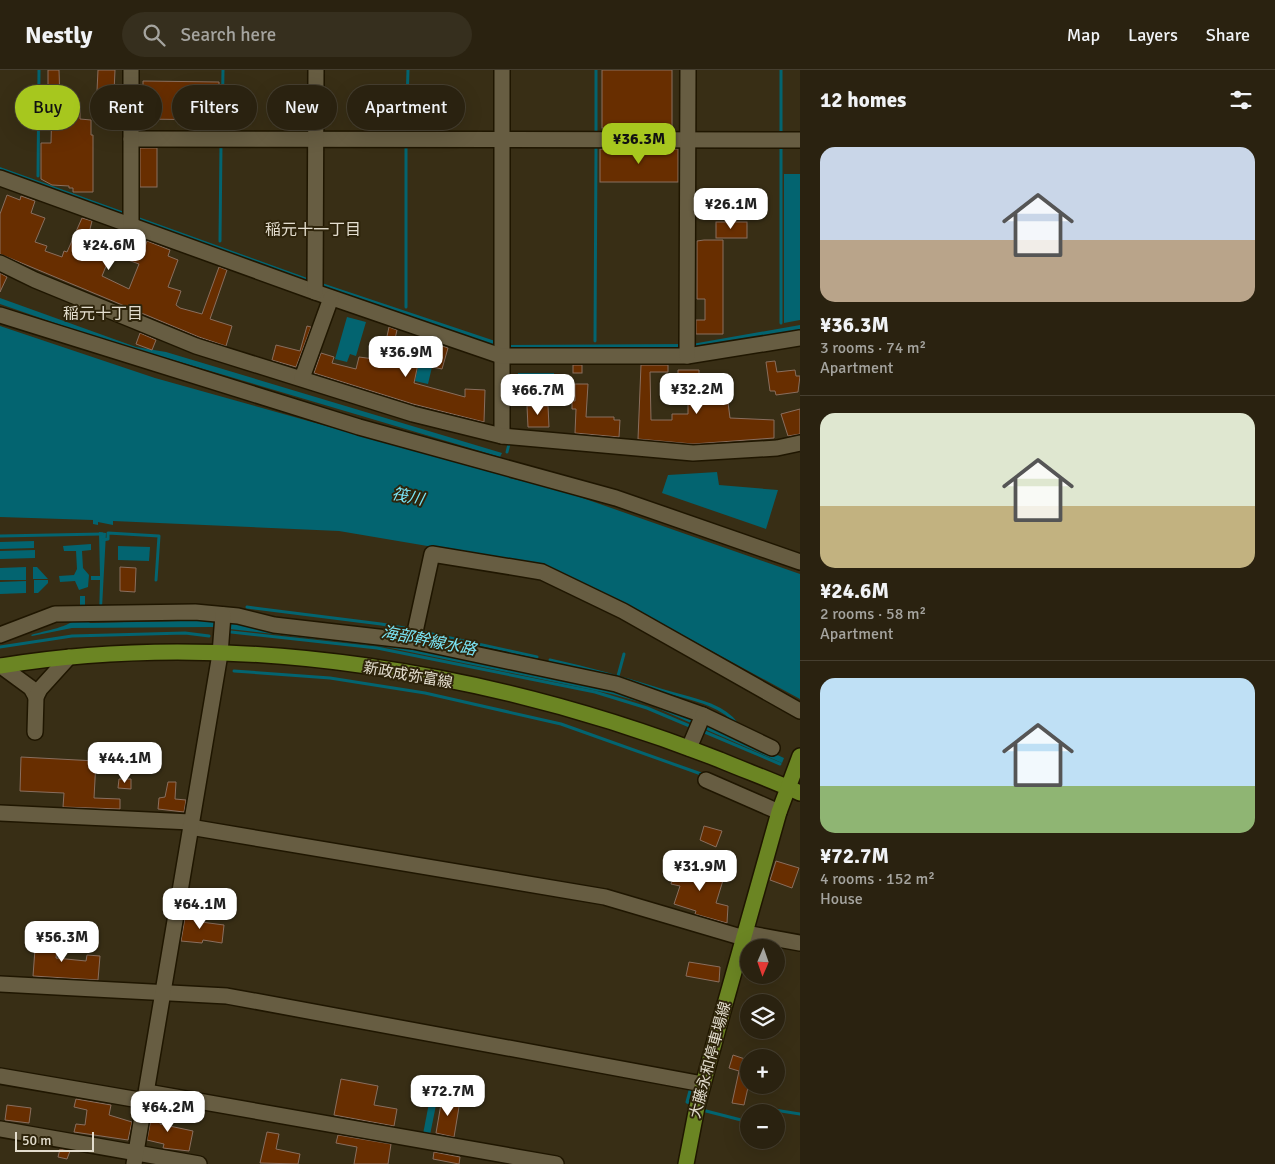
<!DOCTYPE html>
<meta charset="utf-8">
<style>
:root{--surface:#2a2210;--page:#362f1e;--text:#f1f3f6;--muted:#a5a49f;--line:#463f30;--accent:#a7c71e}
body{margin:0;font-family:Signika,"Noto Sans JP",sans-serif;background:var(--page);color:var(--text);height:100vh;display:flex;flex-direction:column;font-size:19px;white-space:nowrap}
*{box-sizing:border-box;margin:0}
p{font-size:16px;color:var(--muted)}
.icon{flex:none;width:28px;height:28px;fill:none;stroke:currentColor;stroke-width:2;stroke-linecap:round;stroke-linejoin:round}
.map{position:relative;flex:1;overflow:hidden}
.drawer{display:flex;flex-direction:column;background:var(--surface);width:475px}
.drawer>*{flex:none}
.top-card{position:absolute;left:15px;top:15px;width:475px;height:45px;display:flex;gap:10px}
.needle{width:32px;rotate:182deg}
.controls{position:absolute;left:740px;top:869px;display:grid;gap:10px}
.controls a{display:grid;place-items:center;width:45px;height:45px;border-radius:50%;background:var(--surface);box-shadow:0 5px 20px #0002,0 0 0 1px var(--line);font-size:25px}
.scale{position:absolute;left:15px;bottom:12px;width:79px;box-sizing:border-box;padding-left:5px;border:2px solid #e3ddce;border-top:0;font-size:14px;line-height:18px;white-space:nowrap;color:#e3ddce;-webkit-text-stroke:4px #2e240b;paint-order:stroke}
.price{position:absolute;translate:-50% -42px;padding:0 11px;border-radius:10px;background:#fff;color:#222;font-size:16px;line-height:32px;filter:drop-shadow(0 1px 2px #0008)}
.price::after{content:'';position:absolute;left:50%;top:30px;width:15px;height:11px;margin-left:-8px;background:inherit;clip-path:polygon(0 0,100% 0,50% 100%)}
.price.active{background:var(--accent);color:#111}
ul{padding:0;list-style:none}
li{display:grid;align-content:center;gap:10px;height:265px;padding:0 20px}
li+li{border-top:1px solid var(--line)}
li span{display:grid;place-items:center;height:155px;border-radius:15px;color:#555}
li>.icon{margin-inline-start:auto}
span .icon{width:90px;height:90px;fill:#fffc;stroke-width:1}
li b{font-size:21px}
h2{display:flex;justify-content:space-between;align-items:center;height:60px;padding:0 20px;font-size:21px}
.tag{padding:0 18px;border-radius:22px;background:var(--surface);box-shadow:0 5px 20px #0002,0 0 0 1px var(--line);font-size:18px;line-height:45px}
.tag.active{background:var(--accent);color:#111}
header{display:flex;align-items:center;gap:30px;box-sizing:border-box;height:70px;padding:0 25px;background:var(--surface);border-bottom:1px solid var(--line)}
header strong{font-size:24px}
nav{display:flex;gap:28px;margin-inline-start:auto;font-size:18px}
.search{width:350px;height:45px;background:var(--page);display:flex;align-items:center;gap:12px;box-sizing:border-box;padding:0 18px;border-radius:28px;color:var(--muted);font-size:19px}
main{display:flex;flex:1;min-height:0}
.map>svg:first-child{display:block}
.water{fill:#036470}
.lines{fill:none;stroke-linecap:round;stroke-linejoin:round}
.stream{stroke:#036470;stroke-width:3}
.building{fill:#682e00;stroke:#896e5e}
.minor-casing{stroke:#1f1600;stroke-width:18}
.major-casing{stroke:#1f1600;stroke-width:18}
.minor{stroke:#675d42;stroke-width:15}
.major{stroke:#6b8523;stroke-width:15}
.labels{text-anchor:middle;stroke-width:4;stroke-linejoin:round;paint-order:stroke}
.street-label{font-size:15px;fill:#e3ddce;stroke:#2e240b}
.neighbourhood-label{font-size:16px;fill:#e3ddce;stroke:#2e240b}
.water-label{font-size:16px;font-style:italic;fill:#7be7f9;stroke:#2e240b}
</style>
<header>
<strong>Nestly</strong>
<div class="search"><svg class="icon" aria-label="search" viewBox="0 0 24 24"><circle cx="10" cy="10" r="6"/><path d="M15 15l6 6"/></svg>Search here</div>
<nav><a>Map</a><a>Layers</a><a>Share</a></nav>
</header>
<main>
<div class="map">
<svg width="800" height="1094" viewBox="0 0 800 1094">
<rect width="100%" height="100%" fill="#382e15"/>
<g class="water">
<path d="M0,97L310,209L507,275L692,274L800,255V261L693,279L506,281L321,219L0,103Z"/>
<path d="M784,104H800V250L784,253Z"/>
<path d="M0,228L136,277L166,282L502,383L500,387L163,287H153L0,234Z"/>
<path d="M347,247L366,252L356,286L350,284L347,292L335,289Z"/>
<path d="M0,256L155,308L494,403L495,401L509,406V408L554,418L800,504V629L622,532L528,493L339,461L113,451V455L98,452V455L93,454V450L0,447Z"/>
<path d="M425,266L431,268L425,295L432,297L428,314L415,311Z"/>
<path d="M518,303H554L555,333H515Z"/>
<path d="M717,402L719,415L778,420L766,459L662,423L668,405Z"/>
<path d="M99,462L106,463L102,538L185,547L186,551H216L373,568L614,618L695,648L784,688L782,693L650,635L612,624L386,577L212,557L72,558L32,566L31,565C47,560 68,558 80,546V526H85V547L90,553L182,551H99L100,510H91V506H100Z"/>
<path d="M34,471V478L0,479V472Z"/>
<path d="M91,474V480L82,481L83,498L89,505L88,517L79,520L75,511L60,512L59,506L74,505L77,499L76,481H64L63,476Z"/>
<path d="M118,476L150,477L149,491L118,490Z"/>
<path d="M35,480V488L0,489V481Z"/>
<path d="M26,497V510H0V498Z"/>
<path d="M33,497H37L48,509H33Z"/>
<path d="M34,510H48V513L38,523H34Z"/>
<path d="M26,511V523L0,524V512Z"/>
<path d="M429,1033L436,1035L430,1065L423,1064Z"/>
</g>
<g class="lines">
<g class="stream">
<path d="M222,64L223,0"/>
<path d="M406,64L408,0"/>
<path d="M596,64V0"/>
<path d="M781,64V0"/>
<path d="M781,75V253"/>
<path d="M38,106L39,0"/>
<path d="M220,171L221,74"/>
<path d="M406,237V75"/>
<path d="M595,271L596,77"/>
<path d="M507,382L509,374"/>
<path d="M0,466L102,464"/>
<path d="M103,470L108,469V463L159,466L156,510"/>
<path d="M247,537L381,554L410,559"/>
<path d="M231,562L377,578L595,622L647,638L692,657"/>
<path d="M423,562L537,587"/>
<path d="M0,577L72,566L185,563L209,566"/>
<path d="M550,590C586,598 620,607 654,618C680,627 720,631 737,654"/>
<path d="M234,601L330,608L425,623L561,654L704,705"/>
<path d="M618,606L624,584"/>
<path d="M700,660L780,694"/>
<path d="M690,1033L687,1032L691,1017"/>
<path d="M706,1041L749,1052"/>
<path d="M755,1042L756,1037L800,1044"/>
</g>
</g>
<g class="building">
<path d="M48,0H59L60,32H67V39H80V49L91,50V65H93V122H73V118H69V116L52,115L41,109V73H51L52,33H48Z"/>
<path d="M98,0H115L114,22L97,21Z"/>
<rect x="602" y="0" width="70" height="58"/>
<path d="M143,11L219,12V50L143,49Z"/>
<rect x="140" y="78" width="17" height="39"/>
<rect x="600" y="79" width="78" height="33"/>
<path d="M7,125L20,130L21,126L35,131L31,143L45,148L35,172L47,176L45,181L62,187L64,181L67,182L82,148L92,151L90,159L102,163L101,166L115,174L102,206L129,219L139,194L128,190L134,176L144,180L147,171L170,180L168,186L178,190L168,217L181,221L176,235L180,238L202,244L219,197L227,200L210,249L232,256L226,276L199,267L0,184V144Z"/>
<rect x="716" y="152" width="31" height="16"/>
<path d="M704,170H723V264H696V250H705V229H697V171Z"/>
<path d="M0,203L7,207L0,222Z"/>
<path d="M307,256L311,257L296,297L272,290L276,275L300,281Z"/>
<path d="M389,257L397,260L394,273L415,278L417,267L448,278L442,299L418,294L414,313L465,327V319L485,320L484,352L413,334L314,303L321,283L334,287L332,293L356,299L359,287L382,290Z"/>
<path d="M140,263L156,270L152,280L136,274Z"/>
<path d="M775,291L777,302L795,300L796,306H800L798,322L776,325L775,321H770L766,292Z"/>
<rect x="573" y="295" width="9" height="8"/>
<path d="M641,295H668V302H650L651,350H672V344H688V316H678V300H699V314H722V317H726L730,348L774,350V368L693,374L638,369Z"/>
<path d="M575,314H588L586,347H614V350H620L619,367L575,363L576,339H572V331H575Z"/>
<path d="M527,336H548L549,357H528Z"/>
<path d="M800,339V364L788,366L781,344Z"/>
<path d="M120,497L136,498L135,522L120,521Z"/>
<path d="M21,687L96,691L94,728L120,729V739L63,737L64,723L20,721Z"/>
<path d="M119,709H131V719L118,718Z"/>
<path d="M168,712H176L175,729L186,730L184,742L158,739L159,728L165,727Z"/>
<path d="M704,756L722,761L716,777L700,770Z"/>
<path d="M776,791L799,798L792,818L770,810Z"/>
<path d="M678,792L724,807L716,833L728,836L727,853L695,844L696,841L674,834L680,816L671,814Z"/>
<path d="M187,836L196,838L194,851L224,855L222,873L203,870L202,873L181,871Z"/>
<path d="M30,869L58,872L56,888L86,891L87,885L100,886L98,910L33,906L35,879L29,878Z"/>
<path d="M689,892L720,897L719,912L686,906Z"/>
<path d="M733,985L748,990L744,1002L749,1003V1013L744,1035L732,1033L739,1001L729,998Z"/>
<path d="M341,1009L378,1016L374,1035L397,1039L394,1056L334,1045Z"/>
<path d="M442,1028L460,1031L454,1067L436,1063Z"/>
<path d="M76,1029L111,1035L109,1045L132,1052L128,1070L74,1062L76,1054L85,1055L87,1040L74,1037Z"/>
<path d="M154,1033L163,1034L160,1054L193,1061L189,1081L163,1078L164,1074L147,1070Z"/>
<path d="M7,1035L31,1038L29,1053L5,1050Z"/>
<path d="M267,1062L279,1064L276,1079L300,1084L298,1094L260,1093Z"/>
<path d="M338,1065L391,1074L388,1094H354L357,1077L336,1073Z"/>
<path d="M60,1079L70,1081L67,1089L58,1087Z"/>
<path d="M434,1082L460,1087L459,1094L433,1089Z"/>
</g>
<g class="lines">
<g class="minor-casing">
<g id="minor">
<path d="M502,0V366"/>
<path d="M131,69L800,70"/>
<path d="M0,108L315,222L501,286H687L800,268"/>
<path d="M131,156V0"/>
<path d="M0,193L35,210L196,276L413,344L502,366L693,383L777,378L800,373"/>
<path d="M315,222L316,0"/>
<path d="M0,245L359,357L616,428L800,492"/>
<path d="M687,286L688,0"/>
<path d="M302,308L331,228"/>
<path d="M0,565L55,544L195,542L238,546L274,555L413,571L616,614L703,645L689,678"/>
<path d="M413,571L432,484L542,502L623,541L800,641"/>
<path d="M1,596L31,618L36,627"/>
<path d="M703,645L772,678"/>
<path d="M35,662L36,627L40,619L69,587"/>
<path d="M706,710L779,742"/>
<path d="M0,743L191,752"/>
<path d="M190,757L605,827L744,868"/>
<path d="M745,863L800,873"/>
<path d="M0,914L227,926L703,1014"/>
<path d="M0,1006L145,1031"/>
<path d="M147,1022L556,1094"/>
<path d="M0,1059L199,1094"/>
<path d="M134,1094L220,584L223,545"/>
</g>
</g>
<g class="major-casing">
<g id="major">
<path d="M0,596C237,557 498,603 720,690C746,701 774,711 800,723"/>
<path d="M686,1094L697,1037L718,959L779,742L800,686"/>
</g>
</g>
<use href="#minor" class="minor"/>
<use href="#major" class="major"/>
</g>
<g class="labels">
<g class="street-label">
<text transform="translate(408 605) rotate(10)" y="5">新政成弥富線</text>
<text transform="translate(710 990) rotate(-75)" y="5">大藤永和停車場線</text>
</g>
<g class="neighbourhood-label">
<text x="313" y="165">稲元十一丁目</text>
<text x="103" y="249">稲元十丁目</text>
</g>
<g class="water-label">
<text transform="translate(408 426) rotate(12)" y="6">筏川</text>
<text transform="translate(429 570) rotate(11)" y="6">海部幹線水路</text>
</g>
</g>
</svg>
<div class="controls">
<a><svg class="needle" viewBox="-14 -14 28 28"><path d="M0-13l5 13h-10z" fill="#e53935"/><path d="M0 13l5-13h-10z" fill="#a5a49f"/></svg></a>
<a><svg class="icon" aria-label="layers" viewBox="0 0 24 24"><path d="M12 4l9 5-9 5-9-5zM3 14l9 5 9-5"/></svg></a>
<a>+</a>
<a>−</a>
</div>
<div class="scale">50 m</div>
<b class="price active" style="left:639px;top:95px">¥36.3M</b>
<b class="price" style="left:731px;top:160px">¥26.1M</b>
<b class="price" style="left:109px;top:201px">¥24.6M</b>
<b class="price" style="left:406px;top:308px">¥36.9M</b>
<b class="price" style="left:697px;top:345px">¥32.2M</b>
<b class="price" style="left:538px;top:346px">¥66.7M</b>
<b class="price" style="left:125px;top:714px">¥44.1M</b>
<b class="price" style="left:700px;top:822px">¥31.9M</b>
<b class="price" style="left:200px;top:860px">¥64.1M</b>
<b class="price" style="left:62px;top:893px">¥56.3M</b>
<b class="price" style="left:448px;top:1047px">¥72.7M</b>
<b class="price" style="left:168px;top:1063px">¥64.2M</b>
<div class="top-card">
<a class="tag active">Buy</a>
<a class="tag">Rent</a>
<a class="tag">Filters</a>
<a class="tag">New</a>
<a class="tag">Apartment</a>
</div>
</div>
<section class="drawer">
<h2>12 homes<svg class="icon" aria-label="filters" viewBox="0 0 24 24"><path d="M4 7h16M4 17h16"/><circle cx="9" cy="7" r="2"/><circle cx="15" cy="17" r="2"/></svg></h2>
<ul>
<li><span style="background:linear-gradient(#c9d6e8 60%,#b9a48a 0)"><svg class="icon" aria-label="home" viewBox="0 0 24 24"><path d="M3 11l9-7 9 7M6 9v11h12V9"/></svg></span><div><b>¥36.3M</b><p>3 rooms · 74 m²</p><p>Apartment</p></div></li>
<li><span style="background:linear-gradient(#dfe7d0 60%,#c2b280 0)"><svg class="icon" aria-label="home" viewBox="0 0 24 24"><path d="M3 11l9-7 9 7M6 9v11h12V9"/></svg></span><div><b>¥24.6M</b><p>2 rooms · 58 m²</p><p>Apartment</p></div></li>
<li><span style="background:linear-gradient(#bfe0f5 70%,#8fb573 0)"><svg class="icon" aria-label="home" viewBox="0 0 24 24"><path d="M3 11l9-7 9 7M6 9v11h12V9"/></svg></span><div><b>¥72.7M</b><p>4 rooms · 152 m²</p><p>House</p></div></li>
</ul>
</section>
</main>
